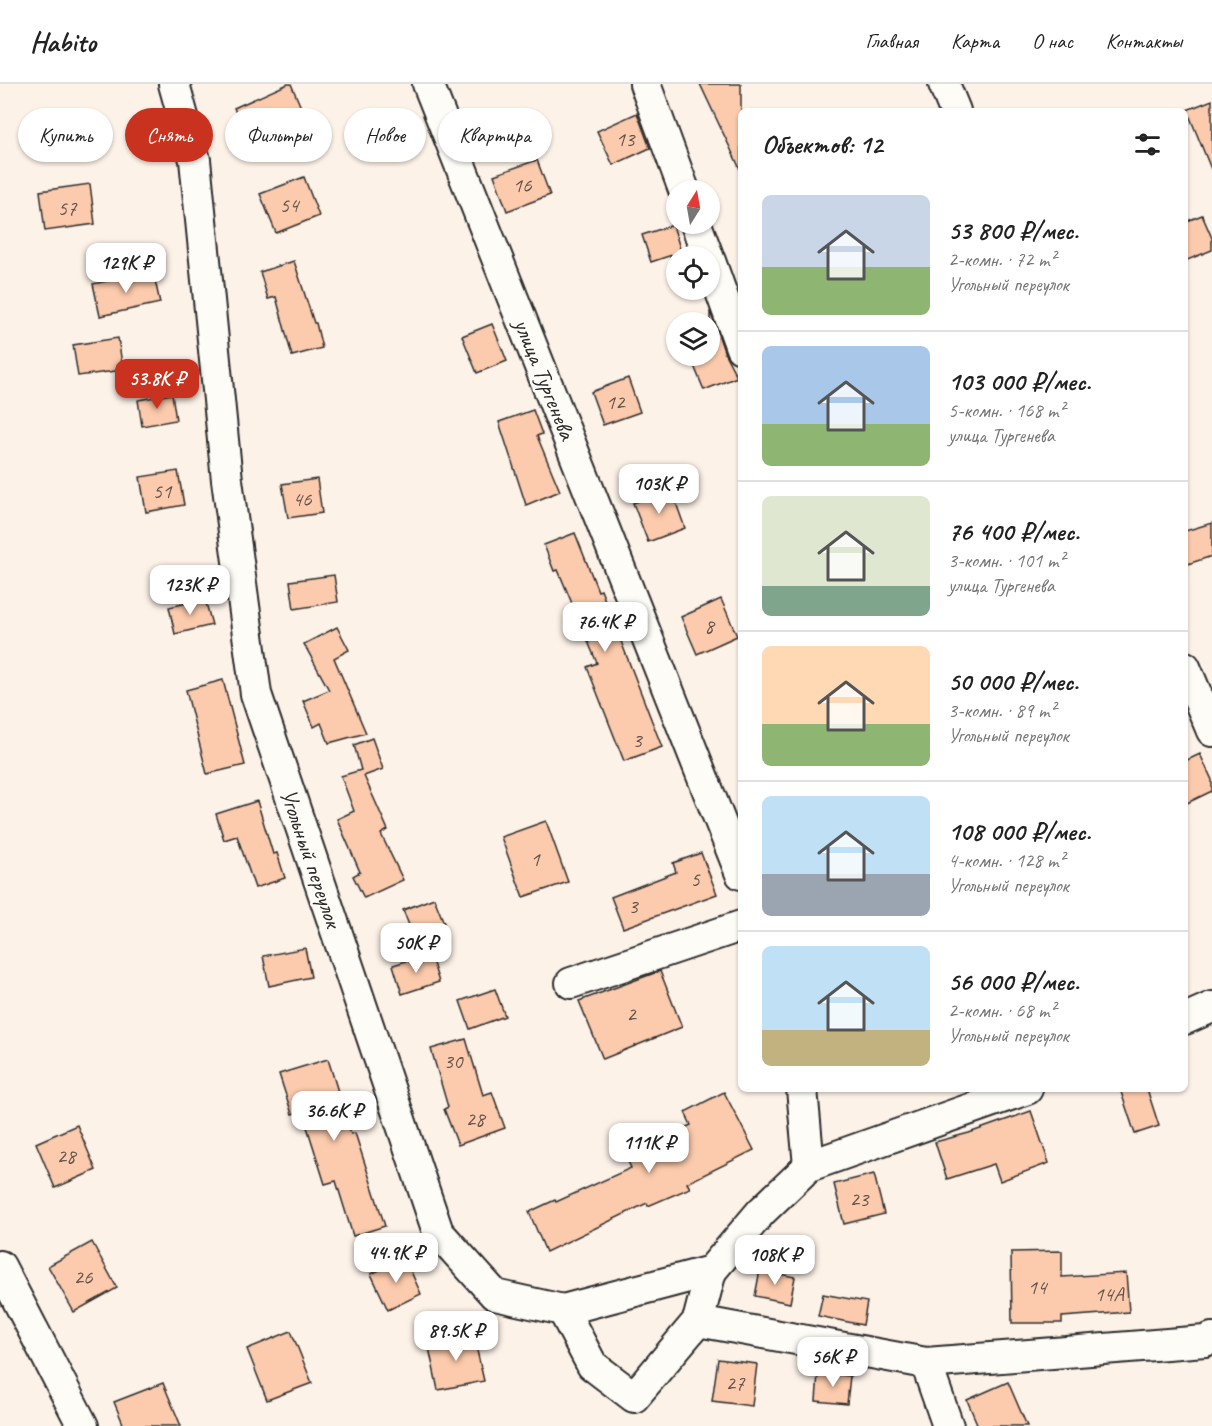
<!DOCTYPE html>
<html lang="ru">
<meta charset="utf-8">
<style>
:root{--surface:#fff;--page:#f6f6f6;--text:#222;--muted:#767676;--line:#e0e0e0;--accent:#c8321e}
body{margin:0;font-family:Caveat,sans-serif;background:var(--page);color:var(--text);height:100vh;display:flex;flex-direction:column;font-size:22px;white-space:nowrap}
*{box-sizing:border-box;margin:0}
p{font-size:20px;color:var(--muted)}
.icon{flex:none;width:33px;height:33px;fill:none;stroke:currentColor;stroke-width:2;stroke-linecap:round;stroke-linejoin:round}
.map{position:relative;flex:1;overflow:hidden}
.details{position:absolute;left:738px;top:24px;width:450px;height:984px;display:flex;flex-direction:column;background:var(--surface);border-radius:9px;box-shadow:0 2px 4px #0004}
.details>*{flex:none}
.hud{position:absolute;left:18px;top:24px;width:570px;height:54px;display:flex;gap:12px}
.needle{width:39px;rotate:11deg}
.buttons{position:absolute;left:666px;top:96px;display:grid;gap:12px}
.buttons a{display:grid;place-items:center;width:54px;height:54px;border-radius:50%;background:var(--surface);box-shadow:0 2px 4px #0004;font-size:30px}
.price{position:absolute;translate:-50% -51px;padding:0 14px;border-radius:12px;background:#fff;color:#222;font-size:20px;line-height:39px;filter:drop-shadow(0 2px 3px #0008)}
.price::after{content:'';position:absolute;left:50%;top:36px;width:18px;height:14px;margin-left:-9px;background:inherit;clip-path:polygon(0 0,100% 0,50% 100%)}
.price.current{background:var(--accent);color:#fff}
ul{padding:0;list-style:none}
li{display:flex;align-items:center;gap:18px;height:150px;padding:0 24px}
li+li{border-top:2px solid var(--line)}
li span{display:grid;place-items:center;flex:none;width:168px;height:120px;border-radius:9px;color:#555}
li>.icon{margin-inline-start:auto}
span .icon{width:72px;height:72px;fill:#fffc;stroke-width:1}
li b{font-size:26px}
h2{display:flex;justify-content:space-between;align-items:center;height:72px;padding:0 24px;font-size:26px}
.chip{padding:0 21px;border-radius:27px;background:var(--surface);box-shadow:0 2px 4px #0004;font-size:21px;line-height:54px}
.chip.current{background:var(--accent);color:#fff}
header{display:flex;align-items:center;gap:36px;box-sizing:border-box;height:84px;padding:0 30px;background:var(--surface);border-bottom:2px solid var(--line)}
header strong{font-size:28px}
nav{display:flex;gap:33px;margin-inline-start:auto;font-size:21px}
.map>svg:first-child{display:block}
.building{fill:#fccaac;stroke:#2b2b2b;stroke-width:1.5}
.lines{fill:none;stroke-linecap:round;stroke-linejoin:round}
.minor-casing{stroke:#2b2b2b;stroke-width:34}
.minor{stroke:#fdfcf7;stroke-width:30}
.labels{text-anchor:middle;stroke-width:5;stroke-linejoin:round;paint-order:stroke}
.number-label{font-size:21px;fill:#5f534b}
.street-label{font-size:24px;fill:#2b2b2b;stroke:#fdfcf7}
</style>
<header>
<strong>Habito</strong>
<nav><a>Главная</a><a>Карта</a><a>О нас</a><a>Контакты</a></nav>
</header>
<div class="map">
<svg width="1212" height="1342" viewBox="0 0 1212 1342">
<rect width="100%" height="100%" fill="#fdf2e8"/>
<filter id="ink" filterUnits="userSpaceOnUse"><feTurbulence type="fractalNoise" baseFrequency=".0167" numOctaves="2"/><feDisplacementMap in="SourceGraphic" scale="12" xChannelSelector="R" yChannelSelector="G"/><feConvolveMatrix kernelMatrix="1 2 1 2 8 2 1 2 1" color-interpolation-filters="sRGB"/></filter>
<g filter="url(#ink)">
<g class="building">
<path d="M288,0H291L303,28L246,53L234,24Z"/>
<path d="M700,0H741V87Z"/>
<path d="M1212,16V85H1211L1187,26Z"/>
<path d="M86,28L95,55L58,67L49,40Z"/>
<path d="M637,29L650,64L613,81L597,47Z"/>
<path d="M537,76L550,111L507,127L494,91Z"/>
<path d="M304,93L319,132L276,149L260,110Z"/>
<path d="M90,100L95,140L45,147L40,107Z"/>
<path d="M1202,131L1212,154V166L1185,177V138Z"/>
<path d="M673,141L681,168L651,178L642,151Z"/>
<path d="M294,177L314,239H316L322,264L292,272L276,213L268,215L260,188Z"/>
<path d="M153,187L160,219L100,232L93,200Z"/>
<path d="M710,227L725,270L737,293L704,306L690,272H710Z"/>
<path d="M492,240L507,277L477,289L462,252Z"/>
<path d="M118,254L123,286L78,292L73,261Z"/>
<path d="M628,294L640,328L603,341L591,308Z"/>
<path d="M172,310L176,336L142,342L138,316Z"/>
<path d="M533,326L542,350L537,352L560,407L526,421L499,338Z"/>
<path d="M178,387L184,421L146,428L140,393Z"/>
<path d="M317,395L322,429L288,434L282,400Z"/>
<path d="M671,405L685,444L648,458L633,419Z"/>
<path d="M1212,439V472L1185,481V447Z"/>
<path d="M575,449L598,507L601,506L662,663L624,677L587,583L597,579L558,486L554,487L544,461Z"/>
<path d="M334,491L338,518L294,525L290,497Z"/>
<path d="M205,515L212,541L175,550L169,523Z"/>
<path d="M721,515L737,552L697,570L681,533Z"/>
<path d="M337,543L349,566L334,574L366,649L329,659L321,639L314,643L303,617L329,606L304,560Z"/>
<path d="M223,596L245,681L207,690L186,606Z"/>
<path d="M372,654L383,685L364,692L388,746L381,750L403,796L364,814L353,792L360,788L337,735L354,727L341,692L361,686L354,661Z"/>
<path d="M1200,670L1212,696V707L1185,720V677Z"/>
<path d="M257,717L273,770L277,769L285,794L255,804L237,752L224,756L216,730Z"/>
<path d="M546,737L568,798L523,813L501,753Z"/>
<path d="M701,769L717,810L623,844L611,813L676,788L673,779Z"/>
<path d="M434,814L444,839L413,851L403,826Z"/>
<path d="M305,864L311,893L269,902L263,872Z"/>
<path d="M430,870L439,898L402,910L393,881Z"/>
<path d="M660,887L682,943L603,975L579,917Z"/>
<path d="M495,905L505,932L470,945L460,917Z"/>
<path d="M466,955L483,1011L492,1008L505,1044L458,1061L444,1025L448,1023L431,965Z"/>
<path d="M328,975L351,1050L355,1049L385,1142L353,1152L336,1097L325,1100L302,1027L292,1030L279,990Z"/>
<path d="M1120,1005H1147L1159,1042L1135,1050Z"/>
<path d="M724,1008L754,1066L687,1099L690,1104L648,1122L647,1119L546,1168L529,1128L555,1116L556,1118L631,1084L624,1069L691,1041L685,1028Z"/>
<path d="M1031,1027L1049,1079L1000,1097L994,1080L947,1095L935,1058L969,1049Z"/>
<path d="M77,1041L96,1086L55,1104L36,1059Z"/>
<path d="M874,1090L884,1130L844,1140L834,1100Z"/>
<path d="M92,1158L117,1204L74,1228L48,1182Z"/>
<path d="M1062,1167V1193L1126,1189L1129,1228L1062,1233V1239H1012L1011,1168Z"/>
<path d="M405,1174L421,1210L388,1226L371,1190Z"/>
<path d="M760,1186L795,1193L790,1219L755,1212Z"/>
<path d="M823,1210L867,1218L863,1241L818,1232Z"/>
<path d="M291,1247L312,1299L267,1316L247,1265Z"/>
<path d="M473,1249L484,1297L438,1306L428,1259Z"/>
<path d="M718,1275L757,1280L752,1322L712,1317Z"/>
<path d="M818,1289L850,1292L847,1320L816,1317Z"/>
<path d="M1008,1298L1027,1342H978L967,1316Z"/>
<path d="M163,1299L181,1342H124L114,1318Z"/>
</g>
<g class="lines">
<g class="minor-casing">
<g id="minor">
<path d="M174,0L195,76L227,396L256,610L438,1148L495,1211L563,1226L711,1187L761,1128L809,1082L1027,1005"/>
<path d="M428,0L741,790"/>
<path d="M645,0L684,106"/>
<path d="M944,0L955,27"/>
<path d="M696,140L708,172"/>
<path d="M710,177L741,264"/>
<path d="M1185,583L1212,647"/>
<path d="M571,899L741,842"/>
<path d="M1185,935L1212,923"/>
<path d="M802,1005L809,1082"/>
<path d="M0,1182L83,1342"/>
<path d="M711,1187L698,1237L926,1279L1205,1257L1212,1254"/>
<path d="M563,1226L592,1281L634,1313L698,1237"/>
<path d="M926,1279L948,1342"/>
</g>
</g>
<use href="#minor" class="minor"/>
</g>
</g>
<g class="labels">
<g class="number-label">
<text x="625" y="62">13</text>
<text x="522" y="108">16</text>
<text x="289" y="128">54</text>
<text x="67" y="131">57</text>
<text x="615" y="325">12</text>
<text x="162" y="414">51</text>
<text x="302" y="422">46</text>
<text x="709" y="549">8</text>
<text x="637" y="663">3</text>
<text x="535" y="782">1</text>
<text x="695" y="802">5</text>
<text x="633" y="829">3</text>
<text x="631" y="937">2</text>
<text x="453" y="984">30</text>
<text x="475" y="1042">28</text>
<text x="66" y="1079">28</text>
<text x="859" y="1122">23</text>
<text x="83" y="1200">26</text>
<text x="1037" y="1210">14</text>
<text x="1109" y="1217">14А</text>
<text x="735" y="1306">27</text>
</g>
<g class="street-label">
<text transform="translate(545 295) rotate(68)" y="8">улица Тургенева</text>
<text transform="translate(311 774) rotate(71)" y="8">Угольный переулок</text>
</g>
</g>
</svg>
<div class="buttons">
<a><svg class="needle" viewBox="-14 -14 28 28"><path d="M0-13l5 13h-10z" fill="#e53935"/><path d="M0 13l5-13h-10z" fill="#767676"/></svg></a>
<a><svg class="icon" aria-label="locate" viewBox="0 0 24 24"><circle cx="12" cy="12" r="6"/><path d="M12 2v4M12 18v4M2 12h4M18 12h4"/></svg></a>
<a><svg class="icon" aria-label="layers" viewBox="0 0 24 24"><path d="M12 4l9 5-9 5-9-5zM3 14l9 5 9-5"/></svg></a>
</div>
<b class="price" style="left:126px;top:210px">129K ₽</b>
<b class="price current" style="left:157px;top:326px">53.8K ₽</b>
<b class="price" style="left:659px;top:431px">103K ₽</b>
<b class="price" style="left:190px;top:532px">123K ₽</b>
<b class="price" style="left:605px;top:569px">76.4K ₽</b>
<b class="price" style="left:416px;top:890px">50K ₽</b>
<b class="price" style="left:334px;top:1058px">36.6K ₽</b>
<b class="price" style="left:649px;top:1090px">111K ₽</b>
<b class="price" style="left:396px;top:1200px">44.9K ₽</b>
<b class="price" style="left:775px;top:1202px">108K ₽</b>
<b class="price" style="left:456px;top:1278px">89.5K ₽</b>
<b class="price" style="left:833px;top:1304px">56K ₽</b>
<div class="hud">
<a class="chip">Купить</a>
<a class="chip current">Снять</a>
<a class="chip">Фильтры</a>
<a class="chip">Новое</a>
<a class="chip">Квартира</a>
</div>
<section class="details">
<h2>Объектов: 12<svg class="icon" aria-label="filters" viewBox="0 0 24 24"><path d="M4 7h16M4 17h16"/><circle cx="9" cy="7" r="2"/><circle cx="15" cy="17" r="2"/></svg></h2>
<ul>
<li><span style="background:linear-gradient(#c9d6e8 60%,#8fb573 0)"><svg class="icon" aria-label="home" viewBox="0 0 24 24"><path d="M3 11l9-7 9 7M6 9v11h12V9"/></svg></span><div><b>53 800 ₽/мес.</b><p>2-комн. · 72 m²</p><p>Угольный переулок</p></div></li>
<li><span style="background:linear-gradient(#a9c7e8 65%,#8fb573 0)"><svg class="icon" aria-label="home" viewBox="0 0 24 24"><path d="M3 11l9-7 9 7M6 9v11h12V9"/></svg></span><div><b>103 000 ₽/мес.</b><p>5-комн. · 168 m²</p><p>улица Тургенева</p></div></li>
<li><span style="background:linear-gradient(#dfe7d0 75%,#7fa58c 0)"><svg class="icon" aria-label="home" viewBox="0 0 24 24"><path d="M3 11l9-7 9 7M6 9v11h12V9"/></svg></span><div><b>76 400 ₽/мес.</b><p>3-комн. · 101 m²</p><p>улица Тургенева</p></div></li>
<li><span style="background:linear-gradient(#ffd9b3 65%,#8fb573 0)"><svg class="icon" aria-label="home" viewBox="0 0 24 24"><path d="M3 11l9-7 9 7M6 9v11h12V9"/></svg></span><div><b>50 000 ₽/мес.</b><p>3-комн. · 89 m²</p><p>Угольный переулок</p></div></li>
<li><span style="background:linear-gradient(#bfe0f5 65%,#9aa5b1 0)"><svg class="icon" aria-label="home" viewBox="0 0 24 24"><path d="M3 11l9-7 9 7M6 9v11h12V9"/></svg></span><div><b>108 000 ₽/мес.</b><p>4-комн. · 128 m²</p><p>Угольный переулок</p></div></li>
<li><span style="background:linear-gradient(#bfe0f5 70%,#c2b280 0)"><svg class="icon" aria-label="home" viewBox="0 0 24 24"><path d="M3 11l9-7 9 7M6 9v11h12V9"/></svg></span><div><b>56 000 ₽/мес.</b><p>2-комн. · 68 m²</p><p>Угольный переулок</p></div></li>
</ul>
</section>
</div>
